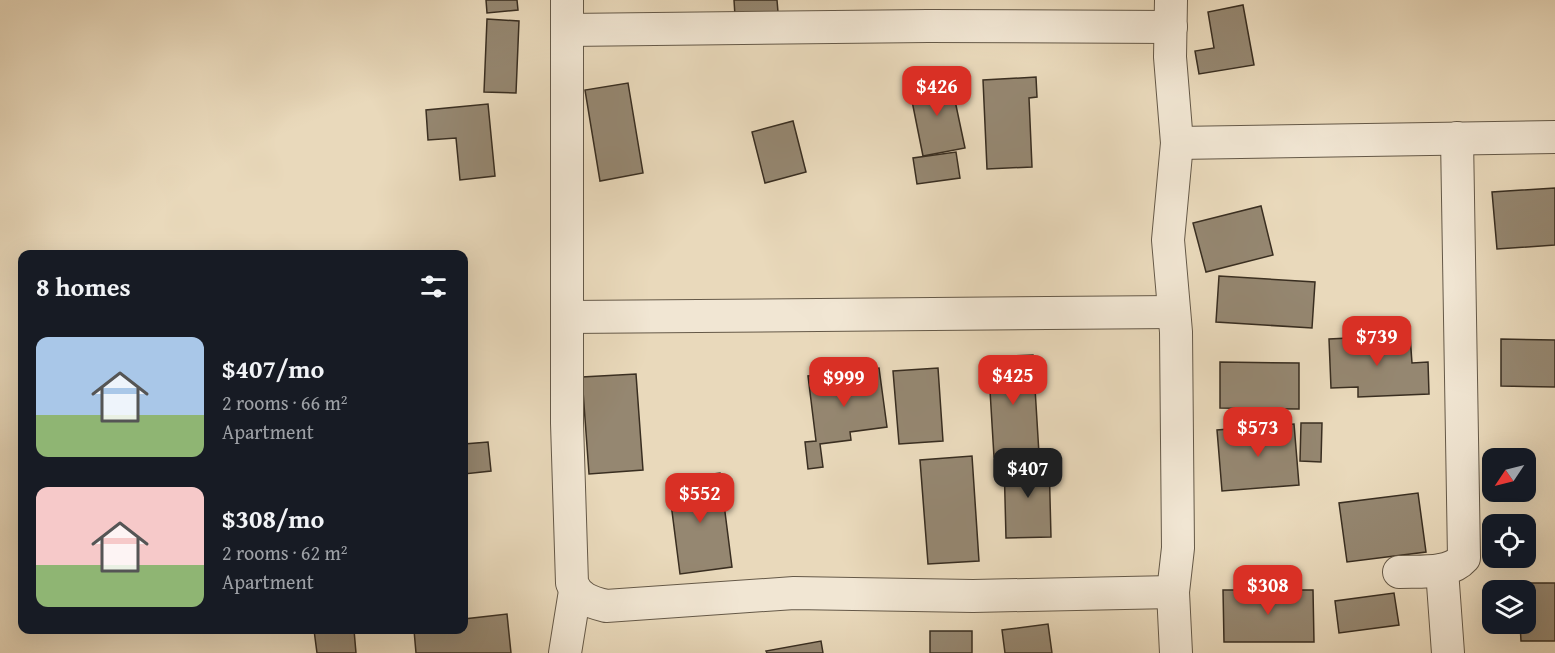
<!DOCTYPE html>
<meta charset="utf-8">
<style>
:root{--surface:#171b24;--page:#20242c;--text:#f1f3f6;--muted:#9ea1a6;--accent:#d93025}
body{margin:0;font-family:"Gentium Book Plus",serif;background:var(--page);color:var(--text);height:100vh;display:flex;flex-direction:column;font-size:22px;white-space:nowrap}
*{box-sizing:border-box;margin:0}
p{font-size:20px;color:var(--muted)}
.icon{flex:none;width:33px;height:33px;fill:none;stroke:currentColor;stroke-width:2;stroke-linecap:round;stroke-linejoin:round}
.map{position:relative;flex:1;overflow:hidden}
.side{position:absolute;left:18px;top:250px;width:450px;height:384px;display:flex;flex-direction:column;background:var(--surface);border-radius:12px;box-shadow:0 6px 24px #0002}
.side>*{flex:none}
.needle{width:39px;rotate:235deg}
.tools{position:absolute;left:1482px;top:448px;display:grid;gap:12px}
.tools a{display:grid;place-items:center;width:54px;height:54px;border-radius:12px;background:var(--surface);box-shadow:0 6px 24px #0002;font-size:30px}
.price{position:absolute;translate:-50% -51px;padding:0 14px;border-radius:12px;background:var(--accent);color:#fff;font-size:20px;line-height:39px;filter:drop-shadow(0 2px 3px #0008)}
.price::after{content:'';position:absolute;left:50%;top:36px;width:18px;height:14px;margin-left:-9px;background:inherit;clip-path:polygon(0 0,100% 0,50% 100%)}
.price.on{background:#222;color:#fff}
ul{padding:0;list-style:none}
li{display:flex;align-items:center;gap:18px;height:150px;padding:0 18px}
li span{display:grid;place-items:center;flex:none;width:168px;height:120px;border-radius:12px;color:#555}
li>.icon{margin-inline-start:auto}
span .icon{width:72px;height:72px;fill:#fffc;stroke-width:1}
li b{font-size:26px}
h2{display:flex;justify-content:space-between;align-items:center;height:72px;padding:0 18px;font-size:26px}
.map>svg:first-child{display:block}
.building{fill:#958771;stroke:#392e21;stroke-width:1.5}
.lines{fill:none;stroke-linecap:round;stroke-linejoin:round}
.minor-casing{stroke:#655948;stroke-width:34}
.minor{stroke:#f1e6d3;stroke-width:32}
</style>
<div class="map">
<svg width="1555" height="653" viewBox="0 0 1555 653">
<rect width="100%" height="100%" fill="#e9d9bb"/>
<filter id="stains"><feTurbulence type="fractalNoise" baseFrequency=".00333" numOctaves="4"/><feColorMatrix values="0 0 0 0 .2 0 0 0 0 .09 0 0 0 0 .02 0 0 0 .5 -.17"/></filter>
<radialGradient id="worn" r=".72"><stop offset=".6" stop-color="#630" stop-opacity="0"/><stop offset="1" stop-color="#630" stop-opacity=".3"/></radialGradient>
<g class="building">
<path d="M486,0H517L518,10L487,13Z"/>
<path d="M734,0H777L778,12L735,16Z"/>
<path d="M1243,5L1254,65L1199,74L1195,51L1214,48L1208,12Z"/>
<path d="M487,19L519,21L516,93L484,92Z"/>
<path d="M950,77L965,148L923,156L909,86Z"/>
<path d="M1036,77L1037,97L1029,98L1032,167L987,169L983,80Z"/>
<path d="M628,83L643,173L600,181L585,90Z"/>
<path d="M488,104L495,176L460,180L456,138L428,140L426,110Z"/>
<path d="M793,121L806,172L765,183L752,132Z"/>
<path d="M956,152L960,178L917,184L913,158Z"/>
<path d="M1555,188V245L1497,249L1492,192Z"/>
<path d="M1261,206L1273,255L1206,272L1193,223Z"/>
<path d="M1219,276L1315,282L1312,328L1216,322Z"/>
<path d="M1410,335L1412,363L1428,362L1429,394L1358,397V387L1331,388L1329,339Z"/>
<path d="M1501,339L1555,340V387L1501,386Z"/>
<path d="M1033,355L1039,454L994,457L988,357Z"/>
<path d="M1220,362L1299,363V409L1220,408Z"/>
<path d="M879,368L887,427L850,432L851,440L820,444L823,467L808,469L805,442L816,441L808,376Z"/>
<path d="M938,368L943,441L899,444L893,371Z"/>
<path d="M636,374L643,470L589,474L582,377Z"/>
<path d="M1301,423H1322L1321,462L1300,461Z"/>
<path d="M1294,424L1299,485L1222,491L1217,430Z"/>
<path d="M488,442L491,471L464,474V444Z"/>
<path d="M972,456L979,561L928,564L920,460Z"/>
<path d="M1049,459L1051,537L1006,538L1004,460Z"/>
<path d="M720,473L732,567L680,574L668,480Z"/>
<path d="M1418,493L1426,552L1347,562L1339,503Z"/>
<path d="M1520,583H1555V641H1521L1520,624H1526V591H1520Z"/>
<path d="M1223,590H1313L1314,642H1224Z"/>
<path d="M1394,593L1399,625L1339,633L1335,601Z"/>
<path d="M507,614L511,653H416L414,630H464V619Z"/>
<path d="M1048,624L1052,653H1005L1002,630Z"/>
<path d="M314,630H354L356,653H317Z"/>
<rect x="930" y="631" width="42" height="22"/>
<path d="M821,641L823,653H767L766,651Z"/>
</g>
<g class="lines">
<g class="minor-casing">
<g id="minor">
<path d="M567,0V423L572,583C578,598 590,602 606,606L794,593L973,596L1173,592"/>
<path d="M1171,0L1170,57L1177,143L1168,240L1176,332L1178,548L1173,592L1176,653"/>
<path d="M567,30L928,26L1171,27"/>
<path d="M1177,143L1555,137"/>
<path d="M567,317L1174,312"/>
<path d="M1442,570L1448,653"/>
<path d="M1399,572C1420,571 1449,575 1464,558L1457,138"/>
<path d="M565,653L575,591"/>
</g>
</g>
<use href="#minor" class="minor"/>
</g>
<rect width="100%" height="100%" filter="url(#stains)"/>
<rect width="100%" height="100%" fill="url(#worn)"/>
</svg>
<div class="tools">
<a><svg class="needle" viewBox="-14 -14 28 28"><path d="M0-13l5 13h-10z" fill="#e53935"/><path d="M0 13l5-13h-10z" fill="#9ea1a6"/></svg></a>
<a><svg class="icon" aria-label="locate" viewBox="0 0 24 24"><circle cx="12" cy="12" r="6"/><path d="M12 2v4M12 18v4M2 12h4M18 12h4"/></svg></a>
<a><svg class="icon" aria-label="layers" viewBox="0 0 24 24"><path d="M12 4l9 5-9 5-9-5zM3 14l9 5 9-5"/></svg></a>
</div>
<b class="price" style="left:937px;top:117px">$426</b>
<b class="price" style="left:1377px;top:367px">$739</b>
<b class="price" style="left:1013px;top:406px">$425</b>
<b class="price" style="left:844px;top:408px">$999</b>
<b class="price" style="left:1258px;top:458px">$573</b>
<b class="price on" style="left:1028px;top:499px">$407</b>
<b class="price" style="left:700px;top:524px">$552</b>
<b class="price" style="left:1268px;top:616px">$308</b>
<section class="side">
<h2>8 homes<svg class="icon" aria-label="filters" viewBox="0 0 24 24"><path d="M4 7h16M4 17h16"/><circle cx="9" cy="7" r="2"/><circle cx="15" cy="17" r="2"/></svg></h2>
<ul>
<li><span style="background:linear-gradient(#a9c7e8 65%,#8fb573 0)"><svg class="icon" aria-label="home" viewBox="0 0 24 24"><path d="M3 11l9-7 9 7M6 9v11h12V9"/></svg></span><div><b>$407/mo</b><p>2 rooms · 66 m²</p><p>Apartment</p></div></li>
<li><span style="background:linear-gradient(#f6c9c9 65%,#8fb573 0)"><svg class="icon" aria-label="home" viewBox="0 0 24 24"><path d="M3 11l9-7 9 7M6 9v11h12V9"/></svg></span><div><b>$308/mo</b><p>2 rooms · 62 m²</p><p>Apartment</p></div></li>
</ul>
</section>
</div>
